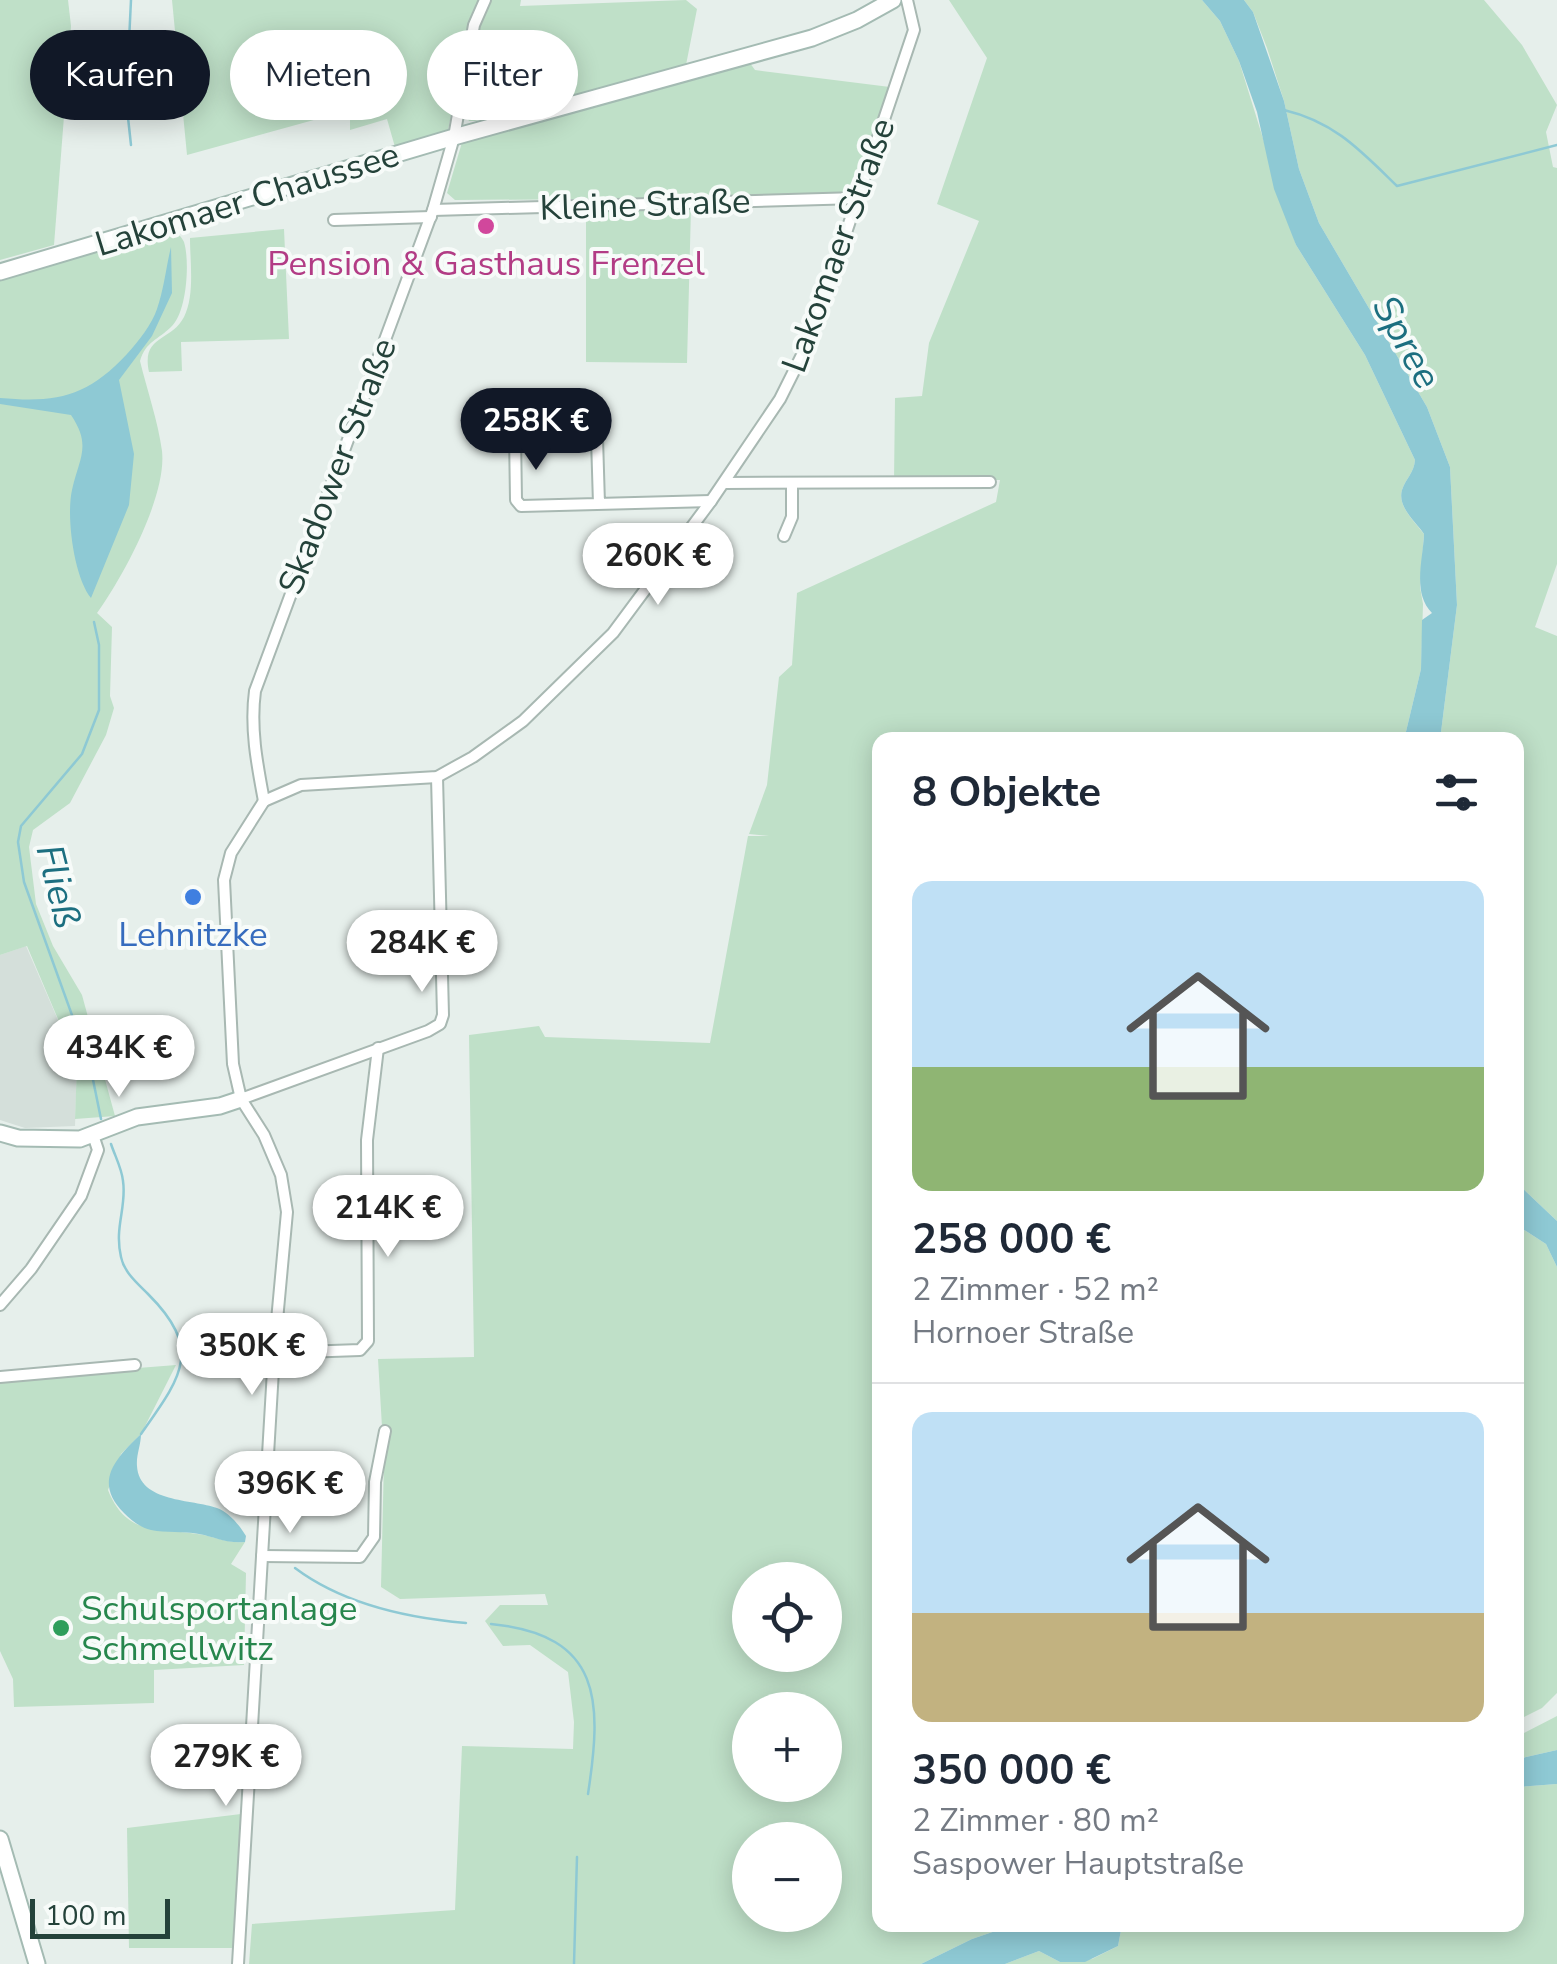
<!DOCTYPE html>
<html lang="de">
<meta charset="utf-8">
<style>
:root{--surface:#fff;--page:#f6f6f7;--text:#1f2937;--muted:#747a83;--line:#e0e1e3;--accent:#111827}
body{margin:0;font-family:"Nunito Sans",sans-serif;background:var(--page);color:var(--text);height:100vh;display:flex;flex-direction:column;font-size:38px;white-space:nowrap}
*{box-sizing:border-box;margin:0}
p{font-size:32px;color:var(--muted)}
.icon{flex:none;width:55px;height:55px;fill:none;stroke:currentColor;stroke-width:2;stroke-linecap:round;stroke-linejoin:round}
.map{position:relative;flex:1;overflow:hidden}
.details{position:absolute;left:872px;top:732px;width:652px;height:1200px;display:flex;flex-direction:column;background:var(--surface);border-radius:20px;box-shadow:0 5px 25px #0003}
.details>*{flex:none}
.banner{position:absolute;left:30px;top:30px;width:692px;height:90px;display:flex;gap:20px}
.tools{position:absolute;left:732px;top:1562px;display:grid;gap:20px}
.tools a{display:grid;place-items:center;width:110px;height:110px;border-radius:50%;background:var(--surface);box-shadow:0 5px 25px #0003;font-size:50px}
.scale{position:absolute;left:30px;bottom:25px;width:140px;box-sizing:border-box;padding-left:10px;border:5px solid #24423a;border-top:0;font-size:28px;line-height:35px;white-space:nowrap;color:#24423a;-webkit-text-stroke:8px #f7fbf9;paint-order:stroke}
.price{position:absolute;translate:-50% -85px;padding:0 22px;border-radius:35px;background:#fff;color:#222;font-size:32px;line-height:65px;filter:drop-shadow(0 2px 5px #0008)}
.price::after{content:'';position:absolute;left:50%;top:60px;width:30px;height:22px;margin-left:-15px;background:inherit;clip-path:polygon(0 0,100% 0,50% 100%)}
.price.current{background:var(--accent);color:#fff}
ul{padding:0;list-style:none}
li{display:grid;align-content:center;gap:20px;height:530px;padding:0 40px}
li+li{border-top:2px solid var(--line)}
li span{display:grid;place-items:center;height:310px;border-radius:20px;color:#555}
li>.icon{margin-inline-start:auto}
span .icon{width:180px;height:180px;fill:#fffc;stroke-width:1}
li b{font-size:42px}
h2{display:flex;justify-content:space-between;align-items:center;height:120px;padding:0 40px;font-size:42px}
.tag{padding:0 35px;border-radius:45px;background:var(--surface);box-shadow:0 5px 25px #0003;font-size:35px;line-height:90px}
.tag.current{background:var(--accent);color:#fff}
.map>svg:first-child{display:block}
.built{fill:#d4dfda}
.green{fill:#bfe0c8;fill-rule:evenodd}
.water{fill:#8ec9d4}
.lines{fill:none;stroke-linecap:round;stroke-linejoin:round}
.stream{stroke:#8ec9d4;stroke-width:2.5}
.street-casing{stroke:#a8b8b2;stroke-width:14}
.secondary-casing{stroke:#a4bbb3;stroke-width:19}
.street{stroke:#fff;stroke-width:10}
.secondary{stroke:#fff;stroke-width:15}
.hotel-dot{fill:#d1479c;stroke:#f7fbf9;stroke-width:4}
.shop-dot{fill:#3f7fe0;stroke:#f7fbf9;stroke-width:4}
.leisure-dot{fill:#2e9e5b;stroke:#f7fbf9;stroke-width:4}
.labels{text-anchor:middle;stroke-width:8;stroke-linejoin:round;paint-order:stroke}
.street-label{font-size:35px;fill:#24423a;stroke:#f7fbf9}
.hotel-label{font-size:35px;fill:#b23c85;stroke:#f7fbf9}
.shop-label{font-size:35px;fill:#366cbe;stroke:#f7fbf9}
.leisure-label{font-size:35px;fill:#27864d;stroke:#f7fbf9;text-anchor:start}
.water-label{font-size:38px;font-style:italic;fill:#1c6f80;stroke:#f7fbf9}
</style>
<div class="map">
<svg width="1557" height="1964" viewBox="0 0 1557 1964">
<rect width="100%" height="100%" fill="#e6efeb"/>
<path class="built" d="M26,946L77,1064L75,1126L25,1128L0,1120V955Z"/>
<g class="green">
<path d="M0,0H68L71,26L54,245L0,260Z"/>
<path d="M172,0H521L520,6L686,0L697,9L686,65L475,121H469L463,111H452L447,135L395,147L387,119L350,130V110L187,155Z"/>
<path d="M949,0H1202L1220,21L1239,61L1296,245L1365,355L1415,460C1414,473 1406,478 1402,490C1397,506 1415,522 1424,534L1420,587L1423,604L1421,669L1404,740H880V1925H1013L972,1939L921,1964H249L252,1924L455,1910L462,1746L573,1749L574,1722L568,1672L530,1645L503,1646L485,1621L500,1605H548L545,1594L400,1599L381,1587L384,1461L378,1359L474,1357L469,1035L539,1026L545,1037L710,1043L748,836H769L749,834L767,785L779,677L792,665L797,593L996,502L1000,480L894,481L895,398L922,396L929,343L979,221L937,204L987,58ZM750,1580H825V1655H750ZM750,1710H825V1785H750ZM750,1840H825V1915H750Z"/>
<path d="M1244,0H1484L1522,45L1557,105L1546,132L1553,167L1557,168V564L1535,627L1557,636V1221L1518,1184V740H1440L1457,605L1450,467L1427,407L1319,223L1299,169L1284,101L1267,48L1253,12Z"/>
<path d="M747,59L755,70L890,87L852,204L691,208L687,363L586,362V215L598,199L455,200L447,193L463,139Z"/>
<path d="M174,229C176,231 183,239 184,242C190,261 187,313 171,327C158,340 146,341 140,361C147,390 158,421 162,451C167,496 123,577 97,613L112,627L110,696L114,708L106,735L70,803L33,830L29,847L36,904L53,946L82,995L115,1116L75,1119L77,1064L27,946L0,955V279Z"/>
<path d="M284,229L289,339L181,342L182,371L149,372C141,335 171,342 184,317C195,295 190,262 190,238Z"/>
<path d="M1518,1226L1546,1244L1557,1267V1693L1542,1708L1518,1720Z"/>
<path d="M176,1365L141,1434L121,1454L108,1490C126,1536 158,1528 197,1534C214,1536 228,1544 245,1542L231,1564L246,1573L244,1665L154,1670V1703L14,1707L13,1679L0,1651V1379Z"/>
<path d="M1557,1716V1750L1518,1759V1736Z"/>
<path d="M1557,1784V1964H1005L1039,1951L1060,1962L1092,1959L1118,1946L1122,1925H1518V1787Z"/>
<path d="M241,1814L233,1948H129L127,1828Z"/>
</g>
<g class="water">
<path d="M1202,0H1244L1253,12L1284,101L1299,169L1319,223L1427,407L1450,467L1457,605L1440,740H1404L1421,669L1422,620L1432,613C1412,593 1423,560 1424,534C1416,522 1397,507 1402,490C1406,478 1414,473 1415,460L1365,355L1296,245L1274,189L1257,112L1239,61L1220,21Z"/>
<path d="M171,247L172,293L152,336L119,380L134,454L129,505L91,598C74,577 66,517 72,490C79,458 92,446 71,415L0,404V398C57,403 87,397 127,354C138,342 152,324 157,309C164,289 166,267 171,247Z"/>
<path d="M1518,1184L1557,1221V1267L1546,1244L1518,1226Z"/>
<path d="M141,1434C141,1445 136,1455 137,1466C139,1503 193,1499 217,1508C229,1512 240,1526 246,1536L245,1542C228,1544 215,1537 199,1534C183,1531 166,1533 151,1530C141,1528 131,1520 124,1513C93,1482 115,1459 141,1434Z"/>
<path d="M1557,1750V1784L1518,1787V1759Z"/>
<path d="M1013,1925H1122L1118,1946L1085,1962H1060L1039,1951L1005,1964H921L972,1939Z"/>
</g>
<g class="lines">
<g class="stream">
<path d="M128,62L131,0"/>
<path d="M125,90L131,145"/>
<path d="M1284,110C1335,122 1361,151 1397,186L1557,145"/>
<path d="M94,622L99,645V710L82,754L21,826L18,842L24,882L90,1065L101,1119"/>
<path d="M111,1144C115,1156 122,1169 123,1181C127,1207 114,1227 121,1257C124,1272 137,1283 148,1294C204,1350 181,1377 141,1434"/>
<path d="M295,1568C343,1604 407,1618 466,1623"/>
<path d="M491,1624C603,1635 602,1702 588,1794"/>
<path d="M574,1964L577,1857"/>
</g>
<g class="street-casing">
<g id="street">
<path d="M433,210L858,198"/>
<path d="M334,220L431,217"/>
<path d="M724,483L990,482"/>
<path d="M599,504L596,405L592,400L551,401L547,406L548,426L544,430H519L515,435L516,500L521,506L711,501"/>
<path d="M784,536L792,517V484"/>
<path d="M264,801L301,785L437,777L473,757L523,721L613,633L711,501L780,399L811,337L914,30L907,0"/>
<path d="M264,801C257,764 250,728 255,691L433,210L454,137L474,25L485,0"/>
<path d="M241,1099L428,1031L440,1024L443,1015L437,777"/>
<path d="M0,1305L31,1269L81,1196L98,1150L93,1135"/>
<path d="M274,1353L360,1350L368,1341L367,1140L378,1048"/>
<path d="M0,1377L135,1365"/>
<path d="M262,1556L360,1557L374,1537L375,1482L385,1431"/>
<path d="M238,1964L274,1353L287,1212L281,1175L264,1135L241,1099L233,1064L224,880L231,853L264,801"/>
</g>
</g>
<g class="secondary-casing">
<g id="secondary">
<path d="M0,272L454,137L812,38L857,20L893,0"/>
<path d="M0,1133L18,1138L80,1139L137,1117L220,1106L241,1099"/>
<path d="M0,1839L37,1964"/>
</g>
</g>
<use href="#street" class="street"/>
<use href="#secondary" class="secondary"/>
</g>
<circle class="hotel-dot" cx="486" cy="226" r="10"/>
<circle class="shop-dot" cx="193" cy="897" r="10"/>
<circle class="leisure-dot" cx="61" cy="1628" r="10"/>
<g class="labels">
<g class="street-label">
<text transform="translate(247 199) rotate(-17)" y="12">Lakomaer Chaussee</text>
<text transform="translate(645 204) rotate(-2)" y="12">Kleine Straße</text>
<text transform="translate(838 245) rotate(-70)" y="12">Lakomaer Straße</text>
<text transform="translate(337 466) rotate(-69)" y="12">Skadower Straße</text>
</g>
<g class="hotel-label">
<text x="486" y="275">Pension &amp; Gasthaus Frenzel</text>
</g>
<g class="shop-label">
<text x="193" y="946">Lehnitzke</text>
</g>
<g class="leisure-label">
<text x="81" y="1620">Schulsportanlage<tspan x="81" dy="40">Schmellwitz</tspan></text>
</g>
<g class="water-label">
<text transform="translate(1407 342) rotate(61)" y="13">Spree</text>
<text transform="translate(59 886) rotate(76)" y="13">Fließ</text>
</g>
</g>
</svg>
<div class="tools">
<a><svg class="icon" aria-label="locate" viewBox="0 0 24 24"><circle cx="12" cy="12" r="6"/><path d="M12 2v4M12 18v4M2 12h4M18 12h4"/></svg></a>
<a>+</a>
<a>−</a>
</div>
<div class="scale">100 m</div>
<b class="price current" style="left:536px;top:473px">258K €</b>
<b class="price" style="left:658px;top:608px">260K €</b>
<b class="price" style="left:422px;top:995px">284K €</b>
<b class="price" style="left:119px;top:1100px">434K €</b>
<b class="price" style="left:388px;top:1260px">214K €</b>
<b class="price" style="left:252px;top:1398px">350K €</b>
<b class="price" style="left:290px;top:1536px">396K €</b>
<b class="price" style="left:226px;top:1809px">279K €</b>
<div class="banner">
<a class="tag current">Kaufen</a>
<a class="tag">Mieten</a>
<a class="tag">Filter</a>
</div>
<section class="details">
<h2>8 Objekte<svg class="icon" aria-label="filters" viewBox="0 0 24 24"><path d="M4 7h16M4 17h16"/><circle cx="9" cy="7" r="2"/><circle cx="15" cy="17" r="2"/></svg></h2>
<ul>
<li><span style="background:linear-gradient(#bfe0f5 60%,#8fb573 0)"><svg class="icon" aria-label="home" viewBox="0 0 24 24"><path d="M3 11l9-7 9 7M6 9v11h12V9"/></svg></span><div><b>258 000 €</b><p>2 Zimmer · 52 m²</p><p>Hornoer Straße</p></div></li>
<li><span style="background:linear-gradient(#bfe0f5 65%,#c2b280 0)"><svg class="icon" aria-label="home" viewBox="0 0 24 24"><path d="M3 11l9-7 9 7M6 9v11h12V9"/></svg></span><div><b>350 000 €</b><p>2 Zimmer · 80 m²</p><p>Saspower Hauptstraße</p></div></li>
</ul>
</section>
</div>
